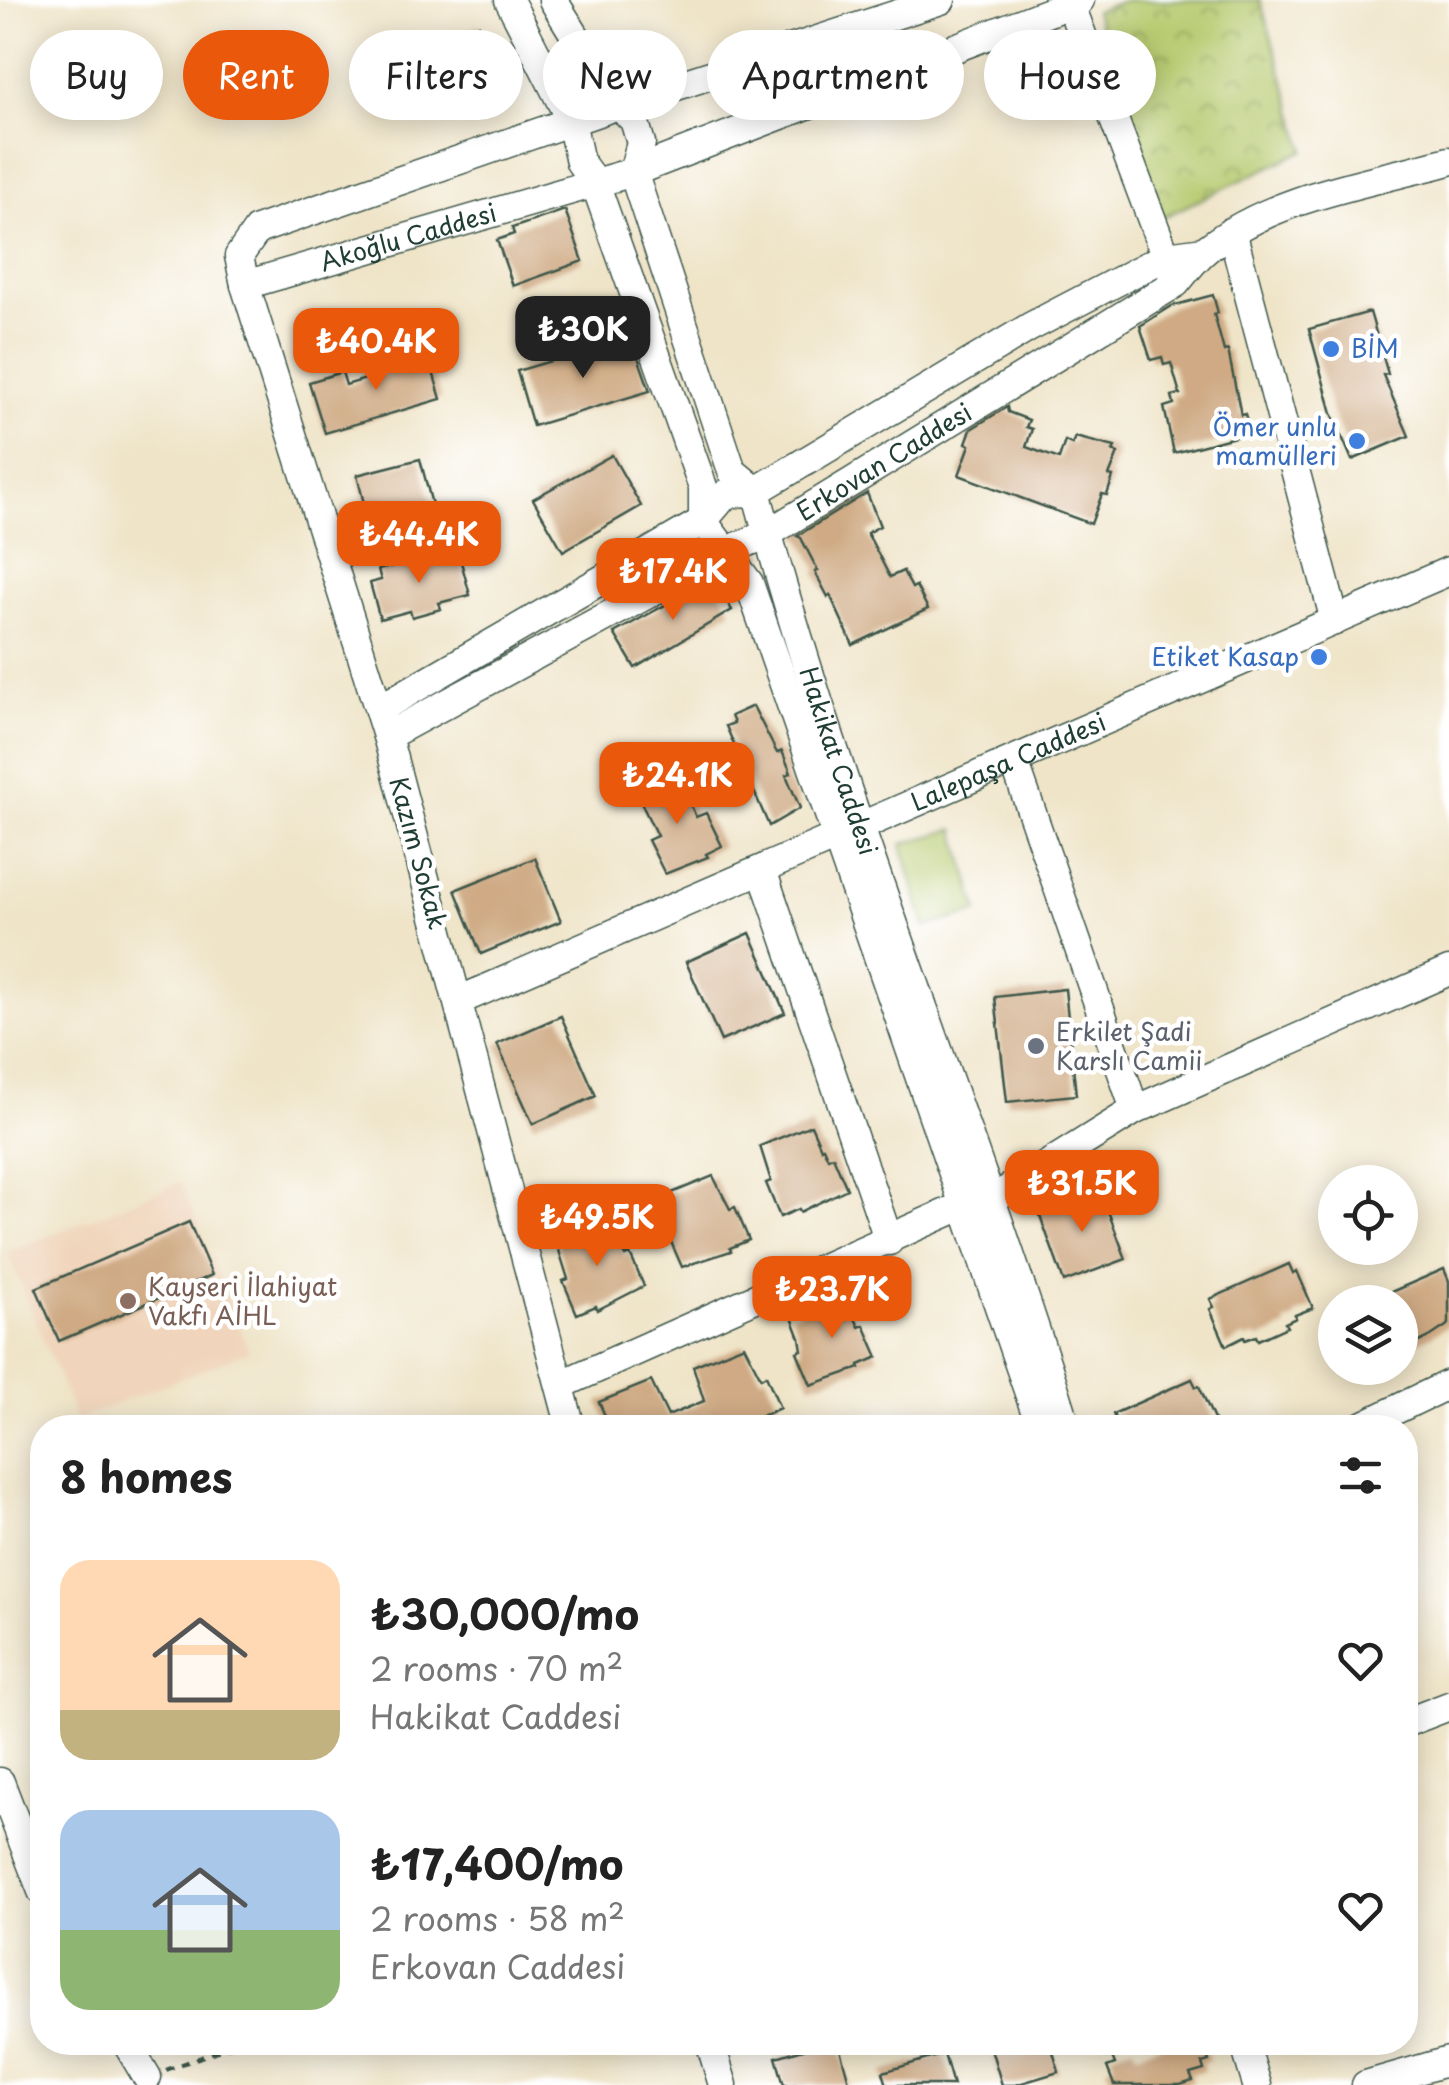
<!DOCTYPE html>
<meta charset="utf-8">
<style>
:root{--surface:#fff;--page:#f2f2f2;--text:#222;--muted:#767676;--accent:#ea580c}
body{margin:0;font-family:"Playpen Sans",sans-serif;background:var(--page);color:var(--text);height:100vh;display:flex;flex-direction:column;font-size:38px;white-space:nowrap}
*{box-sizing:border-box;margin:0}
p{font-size:32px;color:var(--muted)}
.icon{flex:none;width:55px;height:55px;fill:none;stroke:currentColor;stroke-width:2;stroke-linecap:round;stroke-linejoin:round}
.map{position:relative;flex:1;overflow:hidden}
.drawer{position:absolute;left:30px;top:1415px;width:1388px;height:640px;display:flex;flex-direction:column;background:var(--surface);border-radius:40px;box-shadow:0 5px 25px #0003}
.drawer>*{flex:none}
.banner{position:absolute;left:30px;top:30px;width:1390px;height:90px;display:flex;gap:20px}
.buttons{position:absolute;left:1318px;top:1165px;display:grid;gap:20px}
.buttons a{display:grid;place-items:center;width:100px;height:100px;border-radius:50%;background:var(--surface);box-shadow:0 5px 25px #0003;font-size:50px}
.price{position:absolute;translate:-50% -85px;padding:0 22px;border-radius:20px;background:var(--accent);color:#fff;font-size:32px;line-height:65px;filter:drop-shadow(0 2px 5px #0008)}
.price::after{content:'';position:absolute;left:50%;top:60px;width:30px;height:22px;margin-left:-15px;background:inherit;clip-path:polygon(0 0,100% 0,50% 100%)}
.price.selected{background:#222;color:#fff}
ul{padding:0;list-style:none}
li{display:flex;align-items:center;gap:30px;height:250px;padding:0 30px}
li span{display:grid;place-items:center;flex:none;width:280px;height:200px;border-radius:30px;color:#555}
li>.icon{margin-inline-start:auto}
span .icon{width:120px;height:120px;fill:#fffc;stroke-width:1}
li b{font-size:42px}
h2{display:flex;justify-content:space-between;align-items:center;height:120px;padding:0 30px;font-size:42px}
.chip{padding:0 35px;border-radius:45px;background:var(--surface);box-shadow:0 5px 25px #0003;font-size:35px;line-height:90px}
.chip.selected{background:var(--accent);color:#fff}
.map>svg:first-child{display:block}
.built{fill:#f0d5bc}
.park{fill:url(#park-crowns);stroke:#6a8350;stroke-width:2.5}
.garden{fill:#b6c96d;stroke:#6a8350;stroke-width:2.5}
.building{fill:#cfaa84}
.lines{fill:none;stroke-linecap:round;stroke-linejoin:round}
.minor-casing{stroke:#3e564a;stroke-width:31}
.path{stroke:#3e564a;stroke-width:4;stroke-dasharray:8 8;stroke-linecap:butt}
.minor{stroke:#fff;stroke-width:28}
.shop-dot{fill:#3f7fe0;stroke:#fff;stroke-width:4}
.worship-dot{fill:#6b7280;stroke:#fff;stroke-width:4}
.education-dot{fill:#8d6e63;stroke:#fff;stroke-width:4}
.labels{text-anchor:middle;stroke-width:9;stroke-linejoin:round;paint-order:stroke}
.street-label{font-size:25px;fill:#1f3d34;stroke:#fff}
.shop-label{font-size:25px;fill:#366cbe;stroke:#fff;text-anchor:end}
.worship-label{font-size:25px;fill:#5b616d;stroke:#fff;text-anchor:start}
.education-label{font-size:25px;fill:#785e54;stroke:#fff;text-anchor:start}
</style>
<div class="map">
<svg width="1449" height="2085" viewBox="0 0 1449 2085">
<defs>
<pattern id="park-crowns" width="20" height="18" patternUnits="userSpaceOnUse" patternTransform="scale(2.5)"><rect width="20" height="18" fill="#b6c96d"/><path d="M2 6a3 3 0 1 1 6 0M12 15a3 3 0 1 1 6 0" fill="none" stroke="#93a45a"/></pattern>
</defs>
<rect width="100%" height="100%" fill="#fff"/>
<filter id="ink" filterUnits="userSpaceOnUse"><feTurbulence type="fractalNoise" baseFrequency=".01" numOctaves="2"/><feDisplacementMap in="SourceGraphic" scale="20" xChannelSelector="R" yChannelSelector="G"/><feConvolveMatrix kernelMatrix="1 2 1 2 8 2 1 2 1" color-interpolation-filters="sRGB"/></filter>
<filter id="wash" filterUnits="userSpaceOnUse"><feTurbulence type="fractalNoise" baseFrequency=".0048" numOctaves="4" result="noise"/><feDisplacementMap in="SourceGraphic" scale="40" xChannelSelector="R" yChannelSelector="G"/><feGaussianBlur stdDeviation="2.25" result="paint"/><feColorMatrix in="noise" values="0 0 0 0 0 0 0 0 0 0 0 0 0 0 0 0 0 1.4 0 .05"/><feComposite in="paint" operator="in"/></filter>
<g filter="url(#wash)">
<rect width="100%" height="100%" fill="#efe4c8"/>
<path class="built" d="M181,1182L249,1351L76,1420L8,1252Z"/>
<path class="park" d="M1126,0H1260L1305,150L1159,219L1095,11Z"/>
<path class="garden" d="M955,829L978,912L925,927L902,844Z"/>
<g id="blocks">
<g class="building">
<path d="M479,25L500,68L436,99L415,56Z"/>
<path d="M565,210L583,261L513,286L497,240L514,234L512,228Z"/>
<path d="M1213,295L1218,313L1214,314L1224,351L1228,350L1241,415L1245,414L1250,433L1174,453L1164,407L1174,404L1172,396L1180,394L1171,363L1164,365L1162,357L1151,360L1140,326L1172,306Z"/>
<path d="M1370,312L1388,374L1383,375L1409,436L1352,460L1332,413L1309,329Z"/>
<path d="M631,337L650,391L533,426L517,371Z"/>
<path d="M426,348L441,399L325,433L309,382L342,372L346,385L396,370L392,357Z"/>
<path d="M1007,407L1008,412L1029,420L1026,427L1032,429L1026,447L1059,459L1065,441L1072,444L1075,437L1115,447L1113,451L1118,453L1109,476L1113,477L1107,495L1102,494L1091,524L959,475L970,445L966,443L971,429Z"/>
<path d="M612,455L641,506L563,551L533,499Z"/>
<path d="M420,459L434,512L370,528L357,475Z"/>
<path d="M867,493L880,526L867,533L872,542L890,577L903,571L912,588L916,586L928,609L853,645L830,595L828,597L815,572L818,571L801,538L797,536Z"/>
<path d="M446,552L449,562L460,558L470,595L439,603L441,609L412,617L410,611L380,619L370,583L381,580L378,570Z"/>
<path d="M713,579L732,610L635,668L614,633Z"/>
<path d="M753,706L777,753L782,751L791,773L786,775L800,808L769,826L726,726L734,723L731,716Z"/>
<path d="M677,775L696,817L706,813L722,846L706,854L708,857L665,874L648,840L657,836L637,794Z"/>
<path d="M535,858L561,921L481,954L455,890Z"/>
<path d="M750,933L785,1013L721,1041L686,962Z"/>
<path d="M1065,989L1076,1095L1007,1102L995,997Z"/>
<path d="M561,1016L596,1096L533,1124L497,1044Z"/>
<path d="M811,1125L821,1148L823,1147L828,1158L833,1156L847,1189L800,1212L799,1209L780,1217L766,1183L771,1181L760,1146Z"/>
<path d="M713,1176L730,1209L735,1207L749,1240L730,1248L731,1251L682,1267L668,1235L673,1232L662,1197Z"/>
<path d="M1099,1187L1126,1259L1064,1282L1038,1210Z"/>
<path d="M189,1222L212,1275L59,1341L36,1288Z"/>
<path d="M608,1223L625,1256L630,1254L644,1286L597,1310L596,1306L577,1314L563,1281L568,1279L557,1244Z"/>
<path d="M1289,1264L1293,1273L1297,1271L1313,1308L1295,1315L1296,1318L1285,1323L1287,1327L1258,1340L1256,1336L1245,1340L1244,1337L1226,1346L1210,1309L1214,1307L1210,1299Z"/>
<path d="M1444,1269L1449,1281V1324L1431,1336L1413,1345L1411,1341L1400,1346V1302H1368Z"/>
<path d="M842,1294L852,1317L854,1316L859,1327L864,1325L878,1357L859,1365L860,1368L811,1385L797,1352L802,1350L800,1338L791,1315Z"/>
<path d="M744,1345L761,1378L766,1375L780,1408L761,1416L762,1419L743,1428H610L599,1402L651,1381L668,1416L704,1401L693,1366Z"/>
<path d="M1192,1379L1196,1387L1199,1386L1215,1422L1203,1428H1119L1113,1414Z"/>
<path d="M827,2042H838L850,2085H784L776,2057Z"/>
<path d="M989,2042H1050L1059,2072L1015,2085H1002Z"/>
<path d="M1169,2042H1203L1209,2061L1202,2063L1204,2070L1190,2074L1193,2081L1180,2085H1114L1107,2067L1115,2064L1111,2054L1134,2046L1137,2053Z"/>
<path d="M944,2054L953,2085H887L883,2072Z"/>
</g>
</g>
</g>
<g filter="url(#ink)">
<use href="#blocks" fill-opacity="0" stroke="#3e564a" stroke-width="2.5"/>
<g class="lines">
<g class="minor-casing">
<g id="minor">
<path d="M509,0L571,121L580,162L595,183L703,487V521L749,583L1041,1428"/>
<path id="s1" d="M553,0L618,105L634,120L641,143L633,172L732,471L756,491C841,809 969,1114 1067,1428"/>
<path d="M1070,3L1172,273"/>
<path d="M1232,231L1335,621"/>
<path id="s2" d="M245,285L633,172L1080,0"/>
<path d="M379,709L703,521L726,494L756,491L1030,327L1166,256L1204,251"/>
<path id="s3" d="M387,736L727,551L767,534L1176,283C1186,271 1196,257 1208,248C1275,196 1369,183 1449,161"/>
<path d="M1014,761L1135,1110"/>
<path d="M762,870L889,1241"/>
<path id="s4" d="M458,1001L1449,571"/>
<path d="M991,1200L1135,1110L1449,971"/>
<path d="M560,1385L962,1206"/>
<path d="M571,1428L387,736L245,285L239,256L257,230L618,105L941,0"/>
<path d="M1358,1428L1449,1384"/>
<path d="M1405,1723L1449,1706"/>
<path d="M0,1782L42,1891"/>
<path d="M126,2042L147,2077"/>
<path d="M710,2042L723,2085"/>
<path d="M1244,2042L1257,2085"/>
<path d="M1366,2085L1449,2061"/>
</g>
</g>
<path class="path" d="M166,2070L242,2042"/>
<use href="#minor" class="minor"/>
</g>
</g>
<g class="shop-dot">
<circle cx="1331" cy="349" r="10"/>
<circle cx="1357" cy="441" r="10"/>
<circle cx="1319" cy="657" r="10"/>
</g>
<circle class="worship-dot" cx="1036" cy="1046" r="10"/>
<circle class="education-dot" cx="128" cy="1301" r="10"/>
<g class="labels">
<g class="street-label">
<text dy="9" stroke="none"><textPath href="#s2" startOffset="170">Akoğlu Caddesi</textPath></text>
<text dy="9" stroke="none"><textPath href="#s3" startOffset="568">Erkovan Caddesi</textPath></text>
<text dy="9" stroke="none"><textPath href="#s1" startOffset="828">Hakikat Caddesi</textPath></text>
<text dy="9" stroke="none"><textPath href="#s4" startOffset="600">Lalepaşa Caddesi</textPath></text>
<text transform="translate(418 853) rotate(75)" y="9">Kazım Sokak</text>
</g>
<g class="shop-label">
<text x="1351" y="358" text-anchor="start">BİM</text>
<text x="1337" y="436">Ömer unlu<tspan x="1337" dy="29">mamülleri</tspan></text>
<text x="1299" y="666">Etiket Kasap</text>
</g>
<g class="worship-label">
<text x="1056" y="1041">Erkilet Şadi<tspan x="1056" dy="29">Karslı Camii</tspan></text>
</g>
<g class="education-label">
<text x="148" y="1296">Kayseri İlahiyat<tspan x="148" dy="29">Vakfı AİHL</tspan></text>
</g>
</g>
</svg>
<div class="buttons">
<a><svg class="icon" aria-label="locate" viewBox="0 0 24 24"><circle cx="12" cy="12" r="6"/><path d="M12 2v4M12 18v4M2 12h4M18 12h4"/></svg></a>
<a><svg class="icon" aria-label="layers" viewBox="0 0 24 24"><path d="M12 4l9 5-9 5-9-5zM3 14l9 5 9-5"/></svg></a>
</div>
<b class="price selected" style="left:583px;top:381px">₺30K</b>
<b class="price" style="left:376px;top:393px">₺40.4K</b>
<b class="price" style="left:419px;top:586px">₺44.4K</b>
<b class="price" style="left:673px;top:623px">₺17.4K</b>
<b class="price" style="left:677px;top:827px">₺24.1K</b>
<b class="price" style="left:1082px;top:1235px">₺31.5K</b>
<b class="price" style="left:597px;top:1269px">₺49.5K</b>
<b class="price" style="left:832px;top:1341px">₺23.7K</b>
<div class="banner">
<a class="chip">Buy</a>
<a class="chip selected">Rent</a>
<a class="chip">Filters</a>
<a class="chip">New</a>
<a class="chip">Apartment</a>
<a class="chip">House</a>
</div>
<section class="drawer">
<h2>8 homes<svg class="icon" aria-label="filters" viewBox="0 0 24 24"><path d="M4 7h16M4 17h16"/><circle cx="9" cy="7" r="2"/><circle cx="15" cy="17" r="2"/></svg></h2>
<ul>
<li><span style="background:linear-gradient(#ffd9b3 75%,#c2b280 0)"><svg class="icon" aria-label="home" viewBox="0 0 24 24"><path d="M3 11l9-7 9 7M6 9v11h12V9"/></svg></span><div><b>₺30,000/mo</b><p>2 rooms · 70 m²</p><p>Hakikat Caddesi</p></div><svg class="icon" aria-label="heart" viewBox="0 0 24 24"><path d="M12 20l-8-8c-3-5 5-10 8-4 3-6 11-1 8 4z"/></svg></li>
<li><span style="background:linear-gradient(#a9c7e8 60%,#8fb573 0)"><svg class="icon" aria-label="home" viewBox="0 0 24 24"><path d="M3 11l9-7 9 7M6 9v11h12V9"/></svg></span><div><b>₺17,400/mo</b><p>2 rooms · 58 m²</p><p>Erkovan Caddesi</p></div><svg class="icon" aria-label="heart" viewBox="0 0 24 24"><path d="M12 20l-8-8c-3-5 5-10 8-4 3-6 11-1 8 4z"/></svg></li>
</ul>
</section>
</div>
